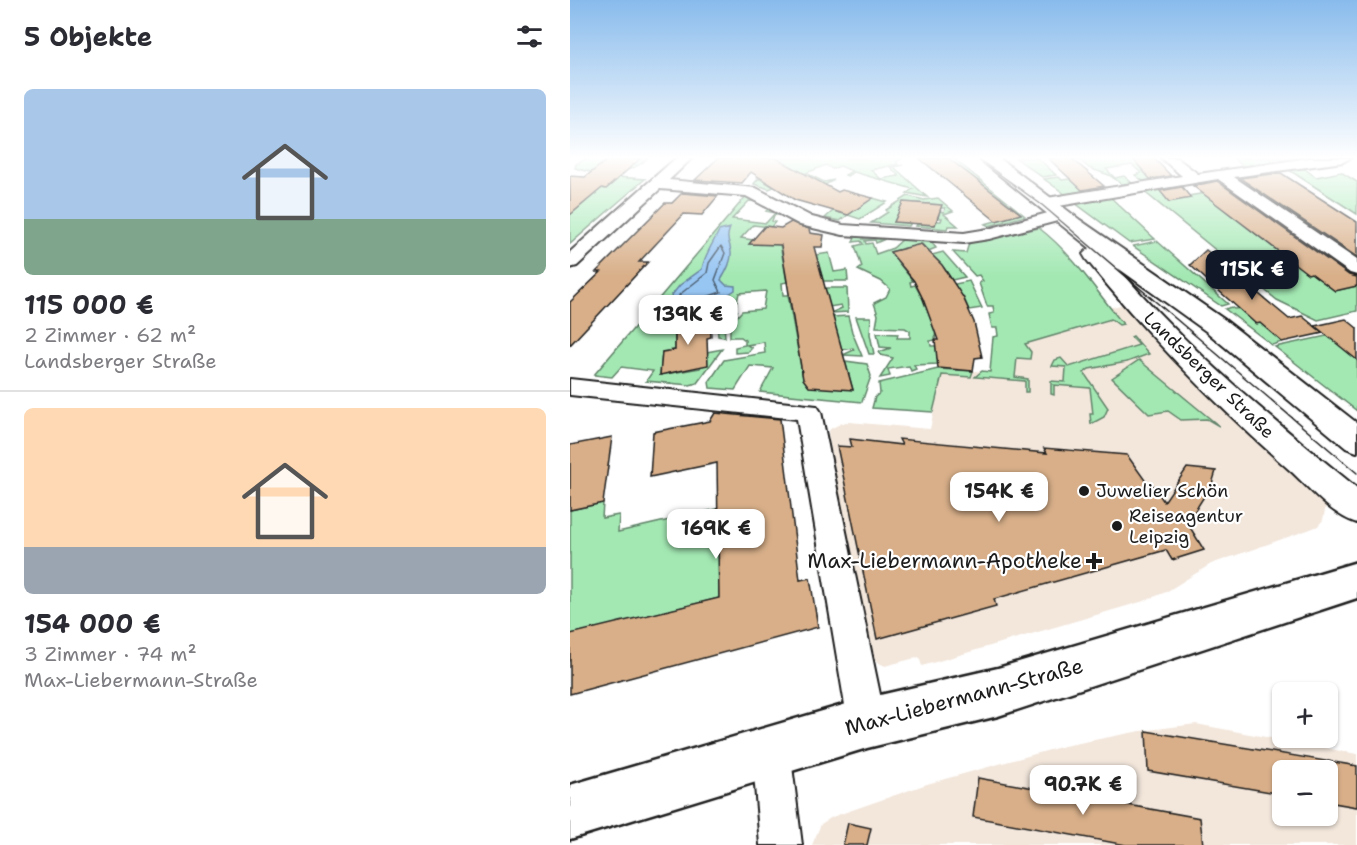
<!DOCTYPE html>
<html lang="de">
<meta charset="utf-8">
<style>
:root{--surface:#fff;--page:#f7f7f7;--text:#2b2b33;--muted:#7c7c81;--line:#e1e1e2;--accent:#111827}
body{margin:0;font-family:"Shantell Sans",sans-serif;background:var(--page);color:var(--text);height:100vh;display:flex;flex-direction:column;font-size:22px;white-space:nowrap}
*{box-sizing:border-box;margin:0}
p{font-size:20px;color:var(--muted)}
.icon{flex:none;width:33px;height:33px;fill:none;stroke:currentColor;stroke-width:2;stroke-linecap:round;stroke-linejoin:round}
.map{position:relative;flex:1;overflow:hidden}
.panel{display:flex;flex-direction:column;background:var(--surface);width:570px}
.panel>*{flex:none}
.controls{position:absolute;left:702px;top:682px;display:grid;gap:12px}
.controls a{display:grid;place-items:center;width:66px;height:66px;border-radius:9px;background:var(--surface);box-shadow:0 2px 4px #0004;font-size:30px}
.price{position:absolute;translate:-50% -51px;padding:0 14px;border-radius:12px;background:#fff;color:#222;font-size:20px;line-height:39px;filter:drop-shadow(0 2px 3px #0008)}
.price::after{content:'';position:absolute;left:50%;top:36px;width:18px;height:14px;margin-left:-9px;background:inherit;clip-path:polygon(0 0,100% 0,50% 100%)}
.price.on{background:var(--accent);color:#fff}
ul{padding:0;list-style:none}
li{display:grid;align-content:center;gap:12px;height:318px;padding:0 24px}
li+li{border-top:2px solid var(--line)}
li span{display:grid;place-items:center;height:186px;border-radius:9px;color:#555}
li>.icon{margin-inline-start:auto}
span .icon{width:108px;height:108px;fill:#fffc;stroke-width:1}
li b{font-size:26px}
h2{display:flex;justify-content:space-between;align-items:center;height:72px;padding:0 24px;font-size:26px}
main{display:flex;flex:1;min-height:0}
.map>svg:first-child{display:block}
.built{fill:#f3e7dc;fill-rule:evenodd}
.green{fill:#a3e8b3;stroke:#608268;stroke-width:1.5}
.water{fill:#98c6f3;stroke:#66829d;stroke-width:1.5}
.lines{fill:none;stroke-linecap:round;stroke-linejoin:round}
.shore{stroke:#4e6072;stroke-width:1.5}
.building{fill:#d8af89;stroke:#1c1c1c;stroke-width:1.5}
.minor-casing{stroke:#1c1c1c;stroke-width:4}
.tertiary-casing{stroke:#1c1c1c;stroke-width:4}
.primary-casing{stroke:#1c1c1c;stroke-width:5}
.minor{fill:#fff;fill-rule:evenodd}
.tertiary{fill:#fff;fill-rule:evenodd}
.primary{fill:#fff;fill-rule:evenodd}
.tram{stroke:#1c1c1c;stroke-width:1.5}
.poi-dot{fill:#1c1c1c;stroke:#fff;stroke-width:2}
.labels{text-anchor:middle;stroke-width:4.5;stroke-linejoin:round;paint-order:stroke}
.street-label{font-size:18px;fill:#1c1c1c;stroke:#fff}
.poi-label{font-size:18px;fill:#1c1c1c;stroke:#fff;text-anchor:start}
.near-poi-label{font-size:21px;fill:#1c1c1c;stroke:#fff;text-anchor:end}
.near-street-label{font-size:21px;fill:#1c1c1c;stroke:#fff}
</style>
<main>
<section class="panel">
<h2>5 Objekte<svg class="icon" aria-label="filters" viewBox="0 0 24 24"><path d="M4 7h16M4 17h16"/><circle cx="9" cy="7" r="2"/><circle cx="15" cy="17" r="2"/></svg></h2>
<ul>
<li><span style="background:linear-gradient(#a9c7e8 70%,#7fa58c 0)"><svg class="icon" aria-label="home" viewBox="0 0 24 24"><path d="M3 11l9-7 9 7M6 9v11h12V9"/></svg></span><div><b>115 000 €</b><p>2 Zimmer · 62 m²</p><p>Landsberger Straße</p></div></li>
<li><span style="background:linear-gradient(#ffd9b3 75%,#9aa5b1 0)"><svg class="icon" aria-label="home" viewBox="0 0 24 24"><path d="M3 11l9-7 9 7M6 9v11h12V9"/></svg></span><div><b>154 000 €</b><p>3 Zimmer · 74 m²</p><p>Max-Liebermann-Straße</p></div></li>
</ul>
</section>
<div class="map">
<svg width="787" height="845" viewBox="0 0 787 845">
<rect width="100%" height="100%" fill="#fff"/>
<filter id="ink" filterUnits="userSpaceOnUse"><feTurbulence type="fractalNoise" baseFrequency=".0167" numOctaves="2"/><feDisplacementMap in="SourceGraphic" scale="12" xChannelSelector="R" yChannelSelector="G"/><feConvolveMatrix kernelMatrix="1 2 1 2 8 2 1 2 1" color-interpolation-filters="sRGB"/></filter>
<g filter="url(#ink)">
<g class="built">
<path d="M558,303L753,497L756,506L753,520L748,526L738,530L641,564L596,592L574,601L352,666L349,657L315,666L307,662L300,652L295,627L258,434L260,429L272,423L279,422L360,429L373,369L437,373L449,331Z"/>
<path d="M626,724L787,754V845H242L251,824L262,817L357,784L494,746L570,731ZM712,771H758V816H712Z"/>
</g>
<g class="green">
<path d="M18,158H40L36,161L78,158C60,176 28,176 5,168L6,164Z"/>
<path d="M205,158H333L326,162L328,164L301,170L311,179L329,176L320,167L333,165L324,167L357,197L337,193L343,189L284,172L277,176L275,175L282,171L270,166L262,169L256,165L236,173L254,182L264,180L226,200L216,194L248,182L220,167L188,178L204,187L199,189L184,184Z"/>
<path d="M378,158H383L455,216L419,226L415,224L451,214Z"/>
<path d="M446,158H468L486,175L472,177Z"/>
<path d="M507,158H562C569,167 579,170 588,179L573,181L565,175L571,173L562,165L536,169L545,178L554,176L562,183L552,184L539,175L519,168Z"/>
<path d="M663,158H728L731,160L674,167Z"/>
<path d="M732,167L746,177L771,172L787,182V214L716,168Z"/>
<path d="M675,174L677,175L666,177L680,187L683,186L787,238V260L664,177Z"/>
<path d="M29,176L75,179L0,244V215L32,188H37L47,180Z"/>
<path d="M489,177L492,180L500,179L513,191L495,194L474,179Z"/>
<path d="M592,187L609,200L612,197L636,193L765,291L787,286V311L748,320L707,300L572,190Z"/>
<path d="M177,195L189,202L179,201L162,219L196,223L205,213L196,211L199,208L209,215H204L202,221L205,222L201,227L183,225L171,238L183,240L181,242L210,244L217,282L212,283L213,295H218L233,379L283,390L275,361L297,364L301,376L292,402L190,392L203,368L180,366L165,390L140,388L139,382L154,360L195,353L194,342L177,345L182,348L178,352L165,353V347L175,345V340L171,337H160V324L172,311L193,309L196,291L169,293L165,311H167L154,325L155,337L148,336L147,321L140,322L139,316L105,321V350L92,352L90,375L130,368L137,352L152,349L127,383L120,385L76,381L83,371L51,367L42,377L24,375Z"/>
<path d="M538,195L585,239L559,243L505,203Z"/>
<path d="M338,196L354,200L368,198L383,211L374,214L388,226H378L377,229L346,226L347,224L365,225L366,221H371L372,218H368L370,211L374,212L375,208H371V205L333,202L324,222L341,223L339,226L301,223L318,212L316,210Z"/>
<path d="M303,198L317,202L290,219L278,215L270,221L255,218L263,211L278,215Z"/>
<path d="M469,228C503,254 526,291 553,324L549,325L541,319L455,344L461,352L460,359L447,358L445,377L458,379V392H455V381L405,377L412,371L420,372L423,337L428,336L427,328H422L419,314L424,313L423,306H417L409,283L413,281L409,275L405,276L383,252L396,253L399,243Z"/>
<path d="M286,236L294,237L293,239H315L306,243L305,240L295,241L296,244L302,243L306,254L323,248L333,239L365,242L362,243L366,248L358,251L352,244L320,252L343,281L340,282L341,286L345,285L351,296H354L363,326H366L365,340L360,341L361,346H366L368,364L344,365L346,369L341,371L339,366L318,369L320,376L310,378L323,358L311,355L309,352L321,348L310,347L307,333L328,334L327,338H340V331L335,328L306,327L308,315L304,303L316,297L320,289L311,281L288,270L292,267L285,246L293,244L291,241L283,242Z"/>
<path d="M587,241L658,304L651,306L563,246Z"/>
<path d="M373,252L395,277L382,280L374,268L371,269L362,255Z"/>
<path d="M259,253L264,272L277,270L278,281H253L246,255Z"/>
<path d="M399,281L412,308L399,310L393,296L387,297L385,284Z"/>
<path d="M254,288H277L278,312L261,313L272,308L271,305L259,307Z"/>
<path d="M661,307L664,309L674,308L712,342L702,345L655,309Z"/>
<path d="M278,316L282,332L292,356L273,355L284,350L283,348L271,350L262,317Z"/>
<path d="M286,317H301L300,334L304,354H299Z"/>
<path d="M761,335L787,360V411L705,347Z"/>
<path d="M563,336L579,354L557,362L519,369L514,373L538,408L534,417L521,424L520,414H523L520,388L484,385V395L481,394V381L495,382L496,367L482,366L485,360L491,358L499,367L569,345L561,337Z"/>
<path d="M569,360L649,426L637,419L611,420L598,411L579,414L542,378Z"/>
<path d="M368,369L403,371L401,377L372,375L363,412L302,408L305,397L310,393L309,383Z"/>
<path d="M33,503L32,518L49,515L48,532L147,509L149,598L0,635V510Z"/>
</g>
<path class="water" d="M160,228C155,241 160,240 161,252C162,261 156,272 151,280L156,285L165,286V290C143,306 129,306 102,306L101,296L110,285L132,269C134,256 143,243 149,231Z"/>
<g class="lines">
<path class="shore" d="M151,246L155,253L145,280L151,292L128,300L110,299L109,295L137,273L139,263Z"/>
</g>
<g class="building">
<path d="M40,158H71L36,189L32,188L0,215V176L15,177Z"/>
<path d="M148,158H206L268,192L272,190L303,198L278,215L225,200L181,172L172,183L125,180Z"/>
<path d="M349,158H378L451,214L426,221Z"/>
<path d="M478,158H501L534,186L512,190Z"/>
<path d="M562,158H584L601,176L580,179Z"/>
<path d="M711,173L787,222V257L670,178Z"/>
<path d="M647,181L779,275L787,277V286L765,291L741,273L738,274L623,186Z"/>
<path d="M612,187L621,198L599,202L590,191Z"/>
<path d="M112,193L148,196L132,215L114,214L69,262H78L0,345V302L31,272H26L95,203H102Z"/>
<path d="M333,202L372,205L365,225L324,222Z"/>
<path d="M221,222L239,229L240,233L254,235L252,247H244L283,390L239,387L233,379L211,245L179,244L195,226L211,228Z"/>
<path d="M351,244L372,265L393,297L404,322L412,357L405,358L403,371L368,368L365,340H368L353,299L344,281L320,252Z"/>
<path d="M636,250L719,319L732,316L753,333L712,342L690,323L686,324L620,265Z"/>
<path d="M140,316L141,337L137,338L138,365L90,375L92,352L105,350V321Z"/>
<path d="M776,319L787,328V360L745,326Z"/>
<path d="M145,413L210,419L230,580L240,578L248,627L0,694V634L149,598L147,463L80,477L83,432L140,421Z"/>
<path d="M42,437L33,503L0,510V445Z"/>
<path d="M280,439L332,445L329,439L477,453L474,448L557,455L579,486L583,485L594,502L617,468L646,471L642,484L621,517L623,519L618,524L634,550L602,560L596,550L424,599L426,606L307,639L267,446L282,447Z"/>
<path d="M576,731L756,761L755,771H712V794L578,771Z"/>
<path d="M758,761L787,766V807L758,802Z"/>
<path d="M408,778L630,818L633,845H556L403,817Z"/>
<path d="M278,823L301,828L297,845H273Z"/>
</g>
<g class="lines">
<g class="minor-casing">
<g id="minor">
<path d="M106,158H122L99,180L186,188L242,217L273,225L394,233L418,229L489,210L495,211L497,215L495,219L419,239L394,243L273,235L230,225L176,196L90,189L7,266L0,268V252Z"/>
<path d="M591,158H607L628,174L739,158H780L773,162L664,177L787,260V275L780,273L648,179L477,208L469,203L477,198L612,176Z"/>
<path d="M0,379L247,406L251,412L316,723L310,736L297,742L284,736L278,723L227,419L0,395Z"/>
<path d="M201,731L215,736L220,750L232,845H190L182,750L187,736Z"/>
</g>
</g>
<g class="tertiary-casing">
<path id="tertiary" d="M408,158H429L510,220L655,320L787,423V452L776,448L637,332L548,268C619,351 703,420 787,488V523C762,515 742,491 723,473C648,407 578,337 516,259L513,254L520,248Z"/>
</g>
<g class="primary-casing">
<path id="primary" d="M787,562V598L428,716L297,748L0,839V785L297,698L428,668Z"/>
</g>
<use href="#minor" class="minor"/>
<use href="#tertiary" class="tertiary"/>
<use href="#primary" class="primary"/>
<path class="tram" d="M407,158L472,205L787,473"/>
</g>
</g>
<linearGradient id="sky" x2="0" y2="1"><stop stop-color="#88bbec"/><stop offset="0.57" stop-color="#fff"/><stop offset="1" stop-color="#fff" stop-opacity="0"/></linearGradient>
<rect width="787" height="276" fill="url(#sky)"/>
<g class="poi-dot">
<circle cx="514" cy="491" r="6"/>
<circle cx="547" cy="526" r="6"/>
<path d="M521 552h6v6h6v6h-6v6h-6v-6h-6v-6h6z"/>
</g>
<g class="labels">
<g class="street-label">
<text transform="translate(639 375) rotate(44)" y="6">Landsberger Straße</text>
</g>
<g class="poi-label">
<text x="526" y="497">Juwelier Schön</text>
<text x="559" y="522">Reiseagentur<tspan x="559" dy="21">Leipzig</tspan></text>
</g>
<g class="near-poi-label">
<text x="512" y="568">Max-Liebermann-Apotheke</text>
</g>
<g class="near-street-label">
<text transform="translate(394 697) rotate(-15)" y="7">Max-Liebermann-Straße</text>
</g>
</g>
</svg>
<div class="controls">
<a>+</a>
<a>−</a>
</div>
<b class="price on" style="left:682px;top:301px">115K €</b>
<b class="price" style="left:118px;top:346px">139K €</b>
<b class="price" style="left:429px;top:523px">154K €</b>
<b class="price" style="left:146px;top:560px">169K €</b>
<b class="price" style="left:513px;top:816px">90.7K €</b>
</div>
</main>
